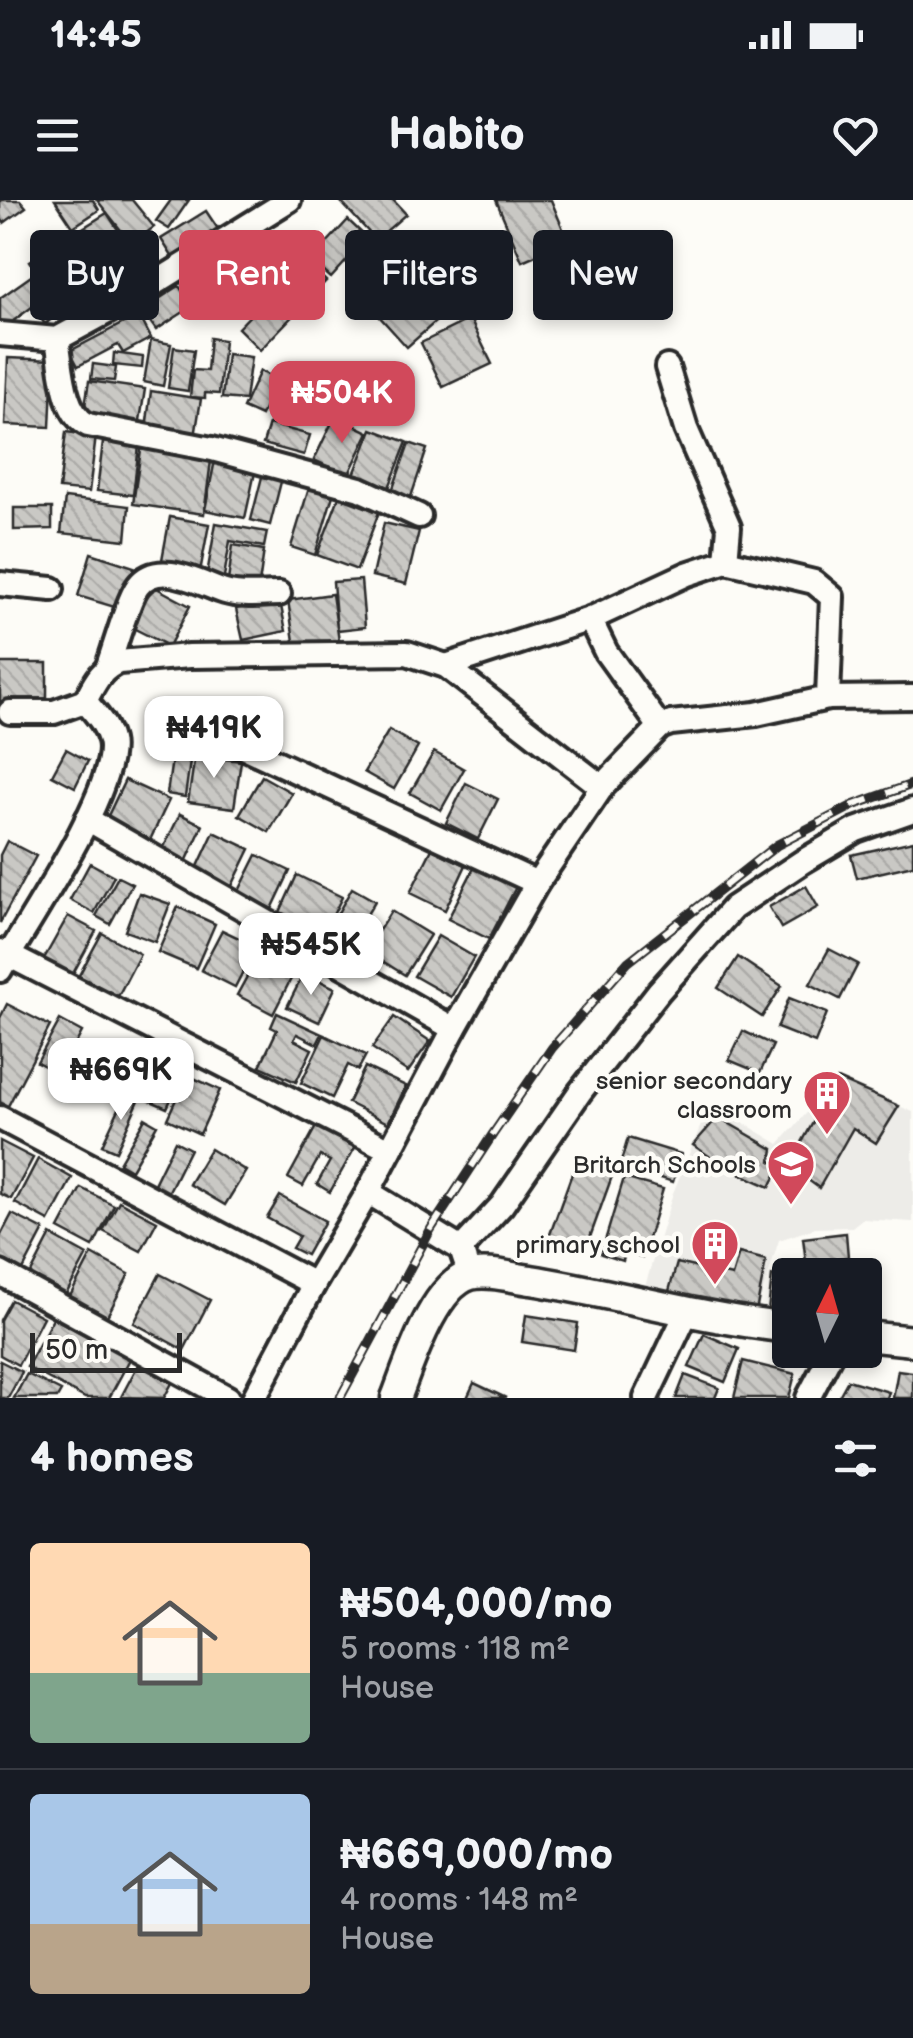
<!DOCTYPE html>
<meta charset="utf-8">
<style>
:root{--surface:#171b24;--page:#20242c;--text:#f1f3f6;--muted:#9ea1a6;--line:#363941;--accent:#d1495b}
body{margin:0;font-family:"Balsamiq Sans",sans-serif;background:var(--page);color:var(--text);height:100vh;display:flex;flex-direction:column;font-size:38px;white-space:nowrap}
*{box-sizing:border-box;margin:0}
p{font-size:32px;color:var(--muted)}
.icon{flex:none;width:55px;height:55px;fill:none;stroke:currentColor;stroke-width:2;stroke-linecap:round;stroke-linejoin:round}
.map{position:relative;height:1198px;overflow:hidden}
.sheet{display:flex;flex-direction:column;background:var(--surface);flex:1}
.sheet>*{flex:none}
.hud{position:absolute;left:30px;top:30px;width:855px;height:90px;display:flex;gap:20px}
.needle{width:65px;rotate:5deg}
.fabs{position:absolute;left:772px;top:1058px;display:grid;gap:20px}
.fabs a{display:grid;place-items:center;width:110px;height:110px;border-radius:10px;background:var(--surface);box-shadow:0 5px 15px #0003;font-size:50px}
.scale{position:absolute;left:30px;bottom:25px;width:152px;box-sizing:border-box;padding-left:10px;border:5px solid #2b2b2b;border-top:0;font-size:28px;line-height:35px;white-space:nowrap;color:#2b2b2b;-webkit-text-stroke:8px #fdfcf7;paint-order:stroke}
.price{position:absolute;translate:-50% -85px;padding:0 22px;border-radius:20px;background:#fff;color:#222;font-size:32px;line-height:65px;filter:drop-shadow(0 2px 5px #0008)}
.price::after{content:'';position:absolute;left:50%;top:60px;width:30px;height:22px;margin-left:-15px;background:inherit;clip-path:polygon(0 0,100% 0,50% 100%)}
.price.current{background:var(--accent);color:#fff}
ul{padding:0;list-style:none}
li{display:flex;align-items:center;gap:30px;height:250px;padding:0 30px}
li+li{border-top:2px solid var(--line)}
li span{display:grid;place-items:center;flex:none;width:280px;height:200px;border-radius:10px;color:#555}
li>.icon{margin-inline-start:auto}
span .icon{width:120px;height:120px;fill:#fffc;stroke-width:1}
li b{font-size:42px}
h2{display:flex;justify-content:space-between;align-items:center;height:120px;padding:0 30px;font-size:42px}
.pill{padding:0 35px;border-radius:10px;background:var(--surface);box-shadow:0 5px 15px #0003;font-size:35px;line-height:90px}
.pill.current{background:var(--accent);color:#fff}
.status{display:flex;justify-content:space-between;align-items:center;height:70px;padding:0 50px;background:var(--surface);direction:ltr}
.status svg{height:28px;fill:currentColor}
header{display:flex;justify-content:space-between;align-items:center;height:130px;padding:0 30px;background:var(--surface);font-size:45px;font-weight:600}
.map>svg:first-child{display:block}
.built{fill:#edece8}
.building{fill:url(#building-back-hatch);stroke:#2b2b2b;stroke-width:2.5}
.lines{fill:none;stroke-linecap:round;stroke-linejoin:round}
.minor-casing{stroke:#2b2b2b;stroke-width:30}
.tertiary-casing{stroke:#2b2b2b;stroke-width:35}
.minor{stroke:#fdfcf7;stroke-width:22}
.tertiary{stroke:#fdfcf7;stroke-width:28}
.rail-casing{stroke:#2b2b2b;stroke-width:10}
.rail{stroke:#fdfcf7;stroke-width:6;stroke-dasharray:19;stroke-linecap:butt}
.labels{text-anchor:middle;stroke-width:9;stroke-linejoin:round;paint-order:stroke}
.poi-label{font-size:25px;fill:#2b2b2b;stroke:#fdfcf7;text-anchor:end}
</style>
<div class="status"><b>14:45</b><svg viewBox="0 0 49 12"><path d="M0 12V9h3v3zM5 12V6h3v6zM10 12V3h3v9zM15 12V0h3v12zM26 1h20v11H26zM47 4h2v5h-2z"/></svg></div>
<header><svg class="icon" aria-label="menu" viewBox="0 0 24 24"><path d="M4 6h16M4 12h16M4 18h16"/></svg>Habito<svg class="icon" aria-label="heart" viewBox="0 0 24 24"><path d="M12 20l-8-8c-3-5 5-10 8-4 3-6 11-1 8 4z"/></svg></header>
<div class="map">
<svg width="913" height="1198" viewBox="0 0 913 1198">
<defs>
<pattern id="building-back-hatch" width="6" height="6" patternUnits="userSpaceOnUse" patternTransform="scale(2.5)"><rect width="6" height="6" fill="#c9c8c4"/><path d="M-1 5l2 2M0 0l6 6M5-1l2 2" fill="none" stroke="#adaca9"/></pattern>
</defs>
<rect width="100%" height="100%" fill="#fdfcf7"/>
<filter id="ink" filterUnits="userSpaceOnUse"><feTurbulence type="fractalNoise" baseFrequency=".01" numOctaves="2"/><feDisplacementMap in="SourceGraphic" scale="20" xChannelSelector="R" yChannelSelector="G"/><feConvolveMatrix kernelMatrix="1 2 1 2 8 2 1 2 1" color-interpolation-filters="sRGB"/></filter>
<g filter="url(#ink)">
<path class="built" d="M837,879L913,912V1022L862,1019L852,1027L815,1028L779,1040L755,1117L643,1093L673,993L710,903L779,944Z"/>
<g class="building">
<path d="M0,0H20L26,7L4,23L0,17Z"/>
<path d="M55,0H93L99,10L73,27Z"/>
<path d="M97,0H132L154,27L132,44Z"/>
<path d="M171,0H189L169,29L156,21Z"/>
<path d="M344,0H393L406,14L376,40L341,2Z"/>
<path d="M496,0H551L568,41L522,61Z"/>
<path d="M206,11L218,29L173,58L161,39Z"/>
<path d="M107,13L126,42L49,91L30,61Z"/>
<path d="M348,20L367,38L331,78L311,60Z"/>
<path d="M296,41L310,59L262,97L235,64L253,49L266,65Z"/>
<path d="M136,45L148,69L81,104L69,80Z"/>
<path d="M447,55L476,86L407,147L379,116L407,91L398,81L411,69L420,79Z"/>
<path d="M225,57L232,69L206,84L199,72Z"/>
<path d="M310,66L326,81L260,150L238,128L264,101L270,107Z"/>
<path d="M34,74L61,112L45,124L32,107L5,127L0,120V98Z"/>
<path d="M179,86L193,106L156,130L142,110Z"/>
<path d="M139,115L151,138L123,153L118,145L78,166L70,151Z"/>
<path d="M470,119L492,164L443,187L421,143Z"/>
<path d="M210,138L224,140L219,194L205,193V198L190,197L193,170L207,171Z"/>
<path d="M151,140L171,144L163,186L144,182Z"/>
<path d="M174,147L194,150L188,191L168,188Z"/>
<path d="M114,153L143,157L142,168L113,165Z"/>
<path d="M227,154L251,157L245,200L222,198Z"/>
<path d="M8,158L53,160L50,227L5,225Z"/>
<path d="M93,164L116,167L114,181L91,179Z"/>
<path d="M396,169L401,215L354,220L349,174Z"/>
<path d="M260,171L277,179L261,216L243,208Z"/>
<path d="M89,181L145,189L139,227L83,218Z"/>
<path d="M151,191L201,199L195,237L146,229Z"/>
<path d="M335,216L369,232L348,276L314,260Z"/>
<path d="M269,224L310,235L304,255L263,244Z"/>
<path d="M372,229L407,242L388,290L353,277Z"/>
<path d="M66,232L96,236L89,292L59,289Z"/>
<path d="M103,242L139,246L133,295L97,291Z"/>
<path d="M142,243L212,253L204,314L133,304Z"/>
<path d="M409,243L427,249L411,297L392,291Z"/>
<path d="M216,255L257,263L245,318L205,310Z"/>
<path d="M264,269L283,274L270,325L251,320Z"/>
<path d="M309,288L333,295L315,355L291,347Z"/>
<path d="M339,297L379,312L357,370L317,355Z"/>
<path d="M65,298L129,306L126,340L61,333Z"/>
<path d="M14,308H52V329L14,330Z"/>
<path d="M170,317L209,324L200,372L161,365Z"/>
<path d="M216,323L267,332L264,347L230,341L223,383L206,380Z"/>
<path d="M384,323L419,331L406,384L372,376Z"/>
<path d="M233,345L264,350L258,392L227,388Z"/>
<path d="M91,353L134,367L121,409L78,396Z"/>
<path d="M361,380L365,427L337,430L333,382Z"/>
<path d="M151,385L190,406L169,446L129,426Z"/>
<path d="M332,394L339,441L295,448L288,400Z"/>
<path d="M280,401L286,431L243,440L236,409Z"/>
<rect x="0" y="463" width="47" height="45"/>
<path d="M389,530L418,547L394,589L364,572Z"/>
<path d="M175,538L193,540L185,597L167,594Z"/>
<path d="M66,549L88,561L75,587L52,575Z"/>
<path d="M434,552L464,569L441,610L410,593Z"/>
<path d="M195,555L241,561L234,608L188,602Z"/>
<path d="M262,576L292,593L269,632L239,615Z"/>
<path d="M125,580L169,600L149,642L105,622Z"/>
<path d="M466,583L498,599L478,639L446,623Z"/>
<path d="M180,614L203,625L186,662L162,651Z"/>
<path d="M214,632L250,649L229,692L194,675Z"/>
<path d="M7,641L36,656L0,723V655Z"/>
<path d="M913,641V665L857,678L851,655Z"/>
<path d="M432,649L466,665L445,710L410,693Z"/>
<path d="M257,655L290,671L272,709L238,693Z"/>
<path d="M90,663L114,676L94,713L70,700Z"/>
<path d="M476,664L517,685L489,739L448,719Z"/>
<path d="M297,675L342,697L324,733L280,712Z"/>
<path d="M118,677L132,684L110,724L96,716Z"/>
<path d="M806,686L818,707L781,728L769,707Z"/>
<path d="M352,688L375,701L356,733L334,720Z"/>
<path d="M139,693L170,704L155,742L125,731Z"/>
<path d="M178,707L215,724L196,768L158,752Z"/>
<path d="M391,711L430,735L405,775L366,751Z"/>
<path d="M68,716L96,731L70,779L41,764Z"/>
<path d="M222,730L256,746L235,787L201,770Z"/>
<path d="M102,733L140,754L116,800L77,779Z"/>
<path d="M438,736L474,757L451,797L414,776Z"/>
<path d="M829,749L858,764L840,799L810,784Z"/>
<path d="M261,751L296,769L273,814L237,795Z"/>
<path d="M738,757L782,786L762,817L718,788Z"/>
<path d="M304,773L335,788L319,822L287,807Z"/>
<path d="M789,798L827,813L815,843L777,828Z"/>
<path d="M7,804L50,826L8,906L0,902V818Z"/>
<path d="M277,813L322,834L317,844L297,834L294,840L312,849L296,882L260,866L277,830L271,827Z"/>
<path d="M394,817L430,841L408,872L372,848Z"/>
<path d="M60,820L82,832L60,874L37,862Z"/>
<path d="M743,831L773,845L760,873L729,860Z"/>
<path d="M324,835L366,855L358,870L348,865L332,898L301,883Z"/>
<path d="M151,857L183,872L167,908L135,894Z"/>
<path d="M365,867L406,886L388,923L348,903Z"/>
<path d="M187,875L220,890L200,934L167,919Z"/>
<path d="M837,879L899,906L876,943L853,928L819,988L789,966Z"/>
<path d="M126,894L139,900L116,951L102,945Z"/>
<path d="M718,917L773,949L771,961L780,967L770,987L725,967L693,945Z"/>
<path d="M145,918L157,925L131,970L119,963Z"/>
<path d="M318,923L357,944L330,992L317,984L330,961L320,956L303,986L288,978Z"/>
<path d="M628,938L681,954L673,982L620,965Z"/>
<path d="M0,941L33,958L11,999L0,994Z"/>
<path d="M175,941L190,949L168,993L153,986Z"/>
<path d="M210,949L246,971L225,1005L189,984Z"/>
<path d="M579,954L615,968L585,1051L549,1037Z"/>
<path d="M38,959L72,978L49,1021L15,1003Z"/>
<path d="M624,978L663,989L642,1058L625,1053L623,1061L601,1054Z"/>
<path d="M81,988L114,1005L93,1047L59,1029Z"/>
<path d="M280,996L325,1021L306,1055L292,1048L299,1036L267,1018Z"/>
<path d="M119,1001L157,1021L141,1051L103,1031Z"/>
<path d="M12,1014L44,1030L21,1074L0,1063V1037Z"/>
<path d="M846,1033L848,1057L806,1062L803,1038Z"/>
<path d="M51,1035L87,1055L62,1102L26,1083Z"/>
<path d="M739,1053L766,1060L755,1117L667,1098L677,1063L732,1076Z"/>
<path d="M92,1054L129,1074L104,1122L67,1102Z"/>
<path d="M160,1074L210,1100L184,1150L134,1123Z"/>
<path d="M772,1076L790,1078V1113L768,1111Z"/>
<path d="M11,1100L43,1117L18,1165L0,1155V1120Z"/>
<path d="M526,1115L578,1123L574,1150L522,1142Z"/>
<path d="M53,1118L130,1159L109,1198H85L27,1167Z"/>
<path d="M704,1134L739,1149L725,1182L689,1167Z"/>
<path d="M0,1161L22,1172L8,1198H0Z"/>
<path d="M743,1161L795,1174L789,1198H734Z"/>
<path d="M138,1165L172,1183L164,1198L121,1197Z"/>
<path d="M898,1170L913,1172V1198H893Z"/>
<path d="M27,1174L61,1191L57,1198H14Z"/>
<path d="M685,1175L719,1188L715,1198H676Z"/>
<path d="M848,1180L889,1192L887,1198H838Z"/>
<path d="M474,1183L506,1198H467Z"/>
</g>
<g class="lines">
<g class="minor-casing">
<g id="minor">
<path d="M0,134L57,139L118,106L289,0"/>
<path d="M57,139C62,165 62,213 88,225L212,249L360,289L419,316"/>
<path d="M667,167L686,229L729,327L726,361"/>
<path d="M0,384L52,389"/>
<path d="M108,466C115,447 128,399 138,386C159,358 202,385 225,392C241,397 263,394 279,394"/>
<path d="M446,466L590,419"/>
<path d="M85,501C94,485 100,469 119,462L189,456L407,453L446,466L602,587"/>
<path d="M660,527L606,452L590,419L687,374L726,361L814,382L832,397L828,498"/>
<path d="M222,537L537,683"/>
<path d="M87,619L454,829"/>
<path d="M0,751L390,950"/>
<path d="M0,770C25,727 121,584 110,540C106,524 95,513 85,501L54,512H10"/>
<path d="M0,918L314,1084"/>
<path d="M368,992L461,1049L465,1061"/>
<path d="M461,1049L502,1005L580,892L659,791L733,708L802,662L856,630L913,610"/>
<path d="M0,1073L228,1198"/>
<path d="M254,1198L314,1084L368,992L454,829L537,683L602,587L660,527L671,523L756,514L828,498L913,497"/>
<path d="M646,1198L687,1112"/>
<path d="M808,1198L833,1150"/>
</g>
</g>
<g class="tertiary-casing">
<g id="tertiary">
<path d="M865,1136L913,1141"/>
<path d="M396,1198C409,1165 433,1086 470,1075C488,1070 513,1078 531,1080C618,1094 703,1119 790,1128"/>
</g>
</g>
<use href="#minor" class="minor"/>
<use href="#tertiary" class="tertiary"/>
<g class="rail-casing">
<path id="rail" d="M340,1198L431,1029L493,934L552,848L628,762L777,645L854,605L913,584"/>
</g>
<use href="#rail" class="rail"/>
</g>
</g>
<defs>
<g id="building-pin" transform="scale(2.5)"><path d="M0 17L-7.5 6A9.5 9.5 0 1 1 7.5 6Z" fill="#d1495b" stroke="#fdfcf7"/><path d="M-4-6H4V6H1V3H-1V6H-4ZM-2.5-4.3h1.7v1.8h-1.7ZM.8-4.3h1.7v1.8H.8ZM-2.5-1h1.7V.8h-1.7ZM.8-1h1.7V.8H.8Z" fill="#fff"/></g>
<g id="school-pin" transform="scale(2.5)"><path d="M0 17L-7.5 6A9.5 9.5 0 1 1 7.5 6Z" fill="#d1495b" stroke="#fdfcf7"/><path d="M0-5L7-2L0 1L-7-2ZM-4 1L0 2.5L4 1V4Q0 6-4 4Z" fill="#fff"/></g>
</defs>
<g fill-rule="evenodd">
<use href="#building-pin" x="827" y="894"/>
<use href="#school-pin" x="791" y="964"/>
<use href="#building-pin" x="715" y="1044"/>
</g>
<g class="labels">
<g class="poi-label">
<text x="792" y="889">senior secondary<tspan x="792" dy="29">classroom</tspan></text>
<text x="756" y="973">Britarch Schools</text>
<text x="680" y="1053">primary school</text>
</g>
</g>
</svg>
<div class="fabs">
<a><svg class="needle" viewBox="-14 -14 28 28"><path d="M0-13l5 13h-10z" fill="#e53935"/><path d="M0 13l5-13h-10z" fill="#9ea1a6"/></svg></a>
</div>
<div class="scale">50 m</div>
<b class="price current" style="left:342px;top:246px">₦504K</b>
<b class="price" style="left:214px;top:581px">₦419K</b>
<b class="price" style="left:311px;top:798px">₦545K</b>
<b class="price" style="left:121px;top:923px">₦669K</b>
<div class="hud">
<a class="pill">Buy</a>
<a class="pill current">Rent</a>
<a class="pill">Filters</a>
<a class="pill">New</a>
</div>
</div>
<section class="sheet">
<h2>4 homes<svg class="icon" aria-label="filters" viewBox="0 0 24 24"><path d="M4 7h16M4 17h16"/><circle cx="9" cy="7" r="2"/><circle cx="15" cy="17" r="2"/></svg></h2>
<ul>
<li><span style="background:linear-gradient(#ffd9b3 65%,#7fa58c 0)"><svg class="icon" aria-label="home" viewBox="0 0 24 24"><path d="M3 11l9-7 9 7M6 9v11h12V9"/></svg></span><div><b>₦504,000/mo</b><p>5 rooms · 118 m²</p><p>House</p></div></li>
<li><span style="background:linear-gradient(#a9c7e8 65%,#b9a48a 0)"><svg class="icon" aria-label="home" viewBox="0 0 24 24"><path d="M3 11l9-7 9 7M6 9v11h12V9"/></svg></span><div><b>₦669,000/mo</b><p>4 rooms · 148 m²</p><p>House</p></div></li>
</ul>
</section>
